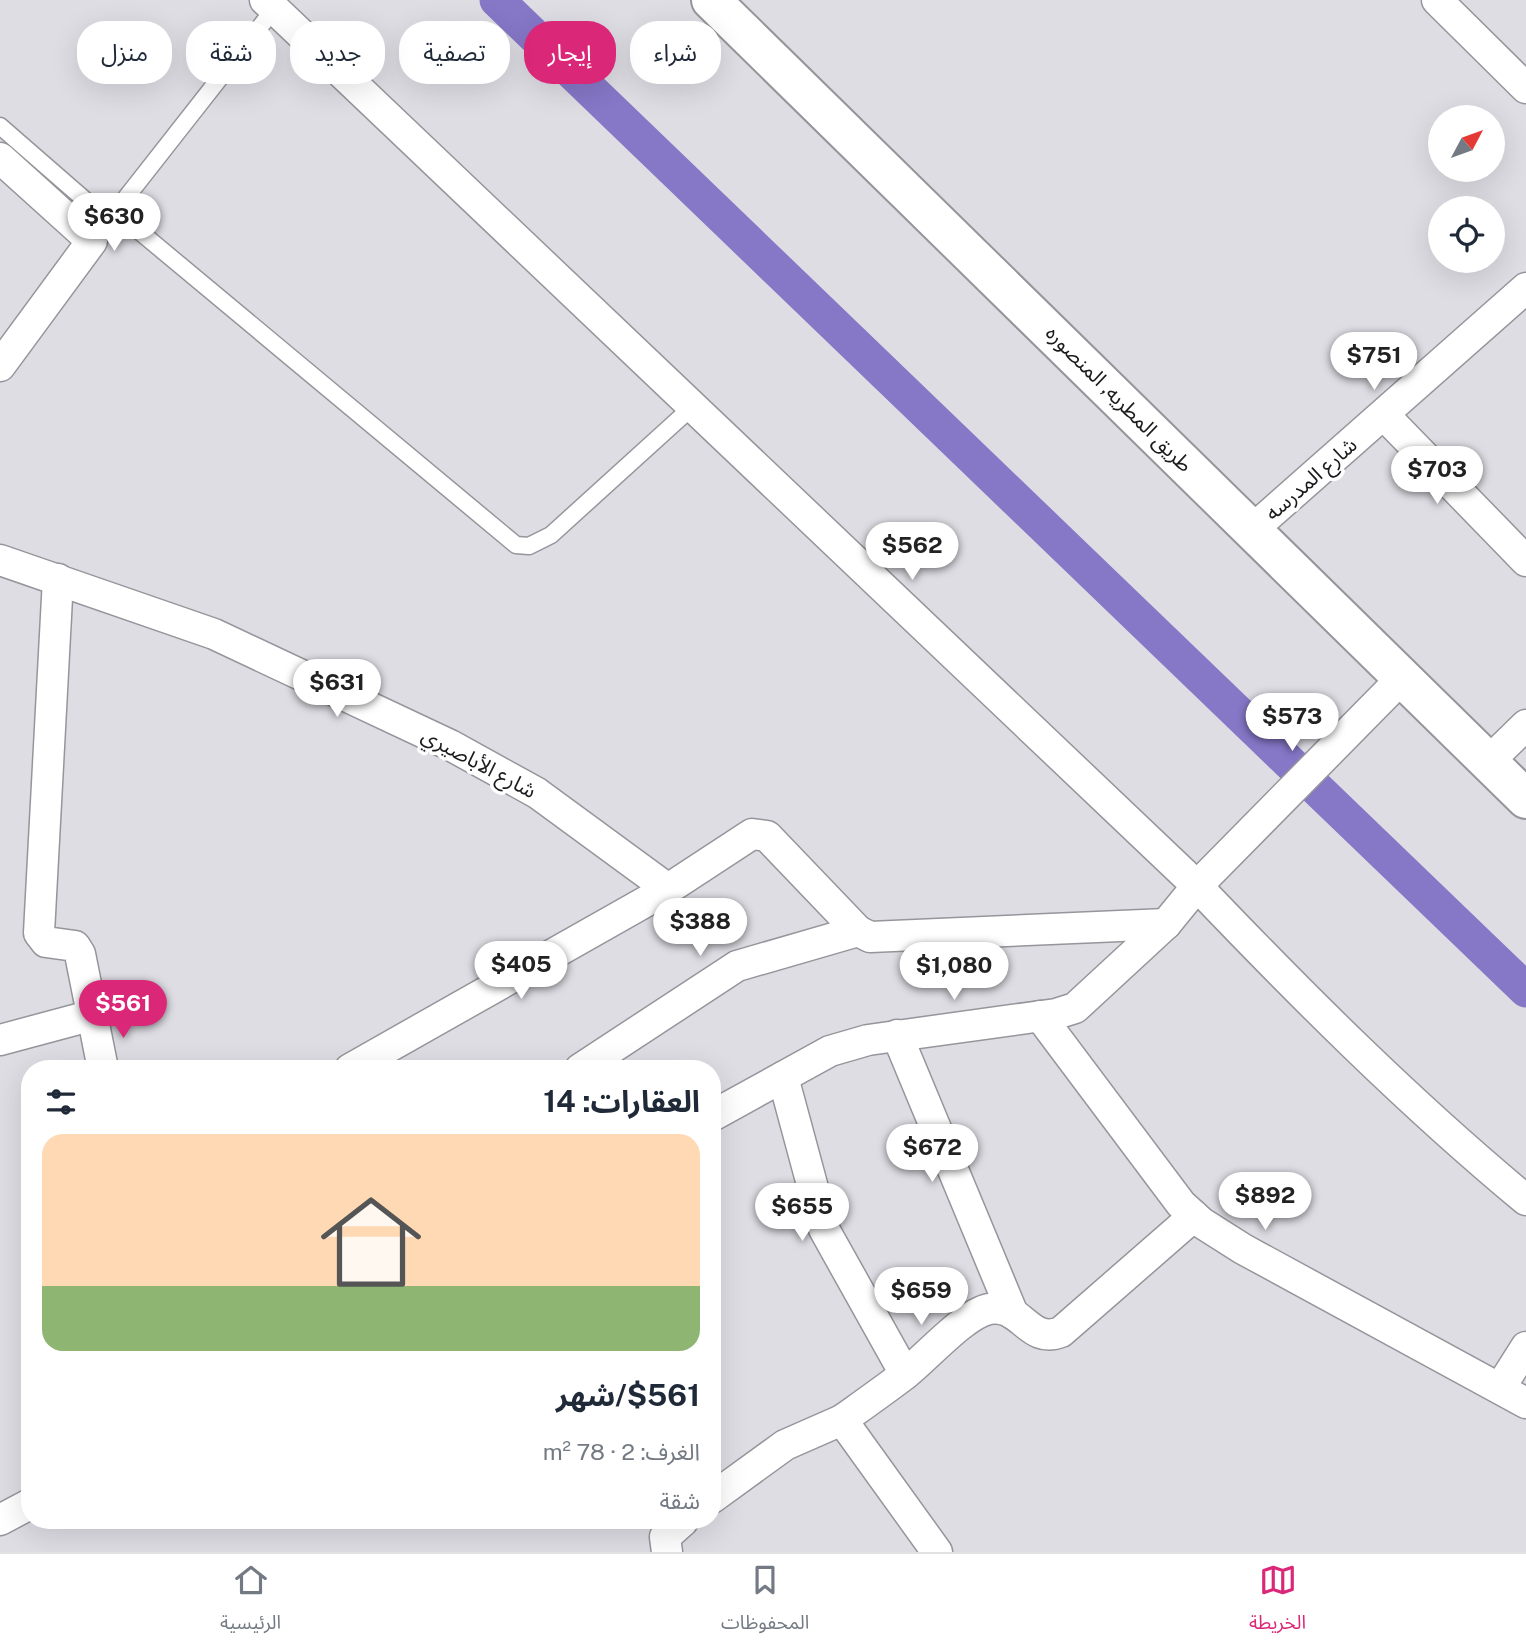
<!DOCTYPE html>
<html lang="ar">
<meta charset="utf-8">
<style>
:root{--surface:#fff;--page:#f2f2f3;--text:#1f2937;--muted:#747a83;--line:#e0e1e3;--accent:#db2777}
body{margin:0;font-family:"Public Sans","Noto Sans Arabic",sans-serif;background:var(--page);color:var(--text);direction:rtl;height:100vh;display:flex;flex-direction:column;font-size:26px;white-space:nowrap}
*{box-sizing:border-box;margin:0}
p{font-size:23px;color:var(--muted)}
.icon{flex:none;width:38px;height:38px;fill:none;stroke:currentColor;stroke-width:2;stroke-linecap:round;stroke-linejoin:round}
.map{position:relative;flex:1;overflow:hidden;direction:ltr}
.drawer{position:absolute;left:21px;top:1060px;width:700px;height:469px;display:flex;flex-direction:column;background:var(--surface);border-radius:28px;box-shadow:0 7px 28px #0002;direction:rtl}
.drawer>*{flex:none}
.hud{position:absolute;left:21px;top:21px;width:700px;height:63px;direction:rtl;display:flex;gap:14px}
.needle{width:46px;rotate:49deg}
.fabs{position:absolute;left:1428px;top:105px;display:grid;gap:14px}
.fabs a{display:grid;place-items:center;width:77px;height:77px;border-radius:50%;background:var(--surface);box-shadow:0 7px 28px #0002;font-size:35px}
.price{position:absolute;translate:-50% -60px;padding:0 16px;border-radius:24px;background:#fff;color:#222;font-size:23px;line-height:46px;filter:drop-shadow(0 2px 4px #0008)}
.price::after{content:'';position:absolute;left:50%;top:42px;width:21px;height:16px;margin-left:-10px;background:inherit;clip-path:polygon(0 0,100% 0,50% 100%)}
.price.active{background:var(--accent);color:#fff}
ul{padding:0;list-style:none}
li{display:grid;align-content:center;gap:14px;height:371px;padding:0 21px}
li span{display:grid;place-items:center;height:217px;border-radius:21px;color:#555}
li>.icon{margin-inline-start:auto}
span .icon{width:126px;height:126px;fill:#fffc;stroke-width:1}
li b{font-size:30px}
h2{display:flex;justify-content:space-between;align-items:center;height:84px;padding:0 21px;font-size:30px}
.chip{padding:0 24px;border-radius:28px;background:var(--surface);box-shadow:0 7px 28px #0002;font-size:24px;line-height:63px}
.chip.active{background:var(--accent);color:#fff}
.tabs{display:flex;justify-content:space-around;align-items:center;height:98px;border-top:2px solid var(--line);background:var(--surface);font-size:19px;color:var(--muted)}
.tabs a{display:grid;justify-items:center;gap:4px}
.tabs .active{color:var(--accent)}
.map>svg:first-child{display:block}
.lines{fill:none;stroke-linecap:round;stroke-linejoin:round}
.canal{stroke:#8677c7;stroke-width:35}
.lane-casing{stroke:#96959b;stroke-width:19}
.street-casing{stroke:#96959b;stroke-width:33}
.secondary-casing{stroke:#96959b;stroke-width:42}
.lane{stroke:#fff;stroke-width:16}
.street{stroke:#fff;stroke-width:30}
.secondary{stroke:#fff;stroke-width:38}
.labels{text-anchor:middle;stroke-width:7;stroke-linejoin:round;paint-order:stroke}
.street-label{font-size:21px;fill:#1b1b1d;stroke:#fff}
</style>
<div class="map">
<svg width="1526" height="1552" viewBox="0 0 1526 1552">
<rect width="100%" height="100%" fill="#dedde4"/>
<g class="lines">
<path class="canal" d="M497,0L1526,990"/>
<g class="lane-casing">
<g id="lane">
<path d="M0,126L108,220"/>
<path d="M115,211L516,545L529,546L551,535L691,408"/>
<path d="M92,241L274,9"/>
</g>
</g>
<g class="street-casing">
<g id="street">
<path d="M265,0L1197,886C1302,996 1409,1103 1526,1200"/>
<path d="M1437,0L1526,88"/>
<path d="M0,158L92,241L0,366"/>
<path d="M1385,416L1526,561"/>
<path d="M1252,530L1526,288"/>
<path d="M0,560L214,634L450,745L537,793L668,889"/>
<path d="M58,579L39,933L46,942L75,946L80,954L103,1069"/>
<path d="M1488,762L1526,725"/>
<path d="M1040,1016L1181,1204L1202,1223L1243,1249L1526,1403"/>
<path d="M897,1035L1013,1314"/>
<path d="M0,1040L82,1018L93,1022"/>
<path d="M350,1069L668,889L752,834L767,836L858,931L870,937L1166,924"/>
<path d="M580,1069L737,966L858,931"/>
<path d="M783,1077L824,1229L905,1374"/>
<path d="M712,1116L830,1051L868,1040L1056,1014L1075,1008L1166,924L1197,886L1404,676"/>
<path d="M1500,1388L1526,1347"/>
<path d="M712,1498L785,1445L842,1420"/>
<path d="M0,1520L30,1504"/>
<path d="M667,1552L665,1537L683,1521"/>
<path d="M937,1552L842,1420C863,1405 883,1391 904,1375C925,1359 964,1314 989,1309C1022,1303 1028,1345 1061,1332L1194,1216"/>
</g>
</g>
<g class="secondary-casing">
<path id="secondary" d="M711,0L1526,799"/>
</g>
<use href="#lane" class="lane"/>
<use href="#street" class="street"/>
<use href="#secondary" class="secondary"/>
</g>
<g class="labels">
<g class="street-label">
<text transform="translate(1119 399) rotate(45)" y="7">طريق المطريه, المنصوره</text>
<text transform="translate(1311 479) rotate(-41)" y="7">شارع المدرسه</text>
<text transform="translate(479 763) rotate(28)" y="7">شارع الأباصيري</text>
</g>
</g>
</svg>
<div class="fabs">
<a><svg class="needle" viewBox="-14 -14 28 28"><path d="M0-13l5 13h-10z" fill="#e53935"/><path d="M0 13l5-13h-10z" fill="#747a83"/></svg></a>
<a><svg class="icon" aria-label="locate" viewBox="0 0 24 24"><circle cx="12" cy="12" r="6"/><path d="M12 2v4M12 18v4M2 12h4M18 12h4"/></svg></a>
</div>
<b class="price" style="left:114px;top:253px">$630</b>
<b class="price" style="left:1374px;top:392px">$751</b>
<b class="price" style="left:1437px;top:506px">$703</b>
<b class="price" style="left:912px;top:582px">$562</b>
<b class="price" style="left:337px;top:719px">$631</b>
<b class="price" style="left:1292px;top:753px">$573</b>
<b class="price" style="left:700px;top:958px">$388</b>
<b class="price" style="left:521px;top:1001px">$405</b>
<b class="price" style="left:954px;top:1002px">$1,080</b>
<b class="price active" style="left:123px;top:1040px">$561</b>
<b class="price" style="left:932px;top:1184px">$672</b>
<b class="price" style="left:1265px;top:1232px">$892</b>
<b class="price" style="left:802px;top:1243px">$655</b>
<b class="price" style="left:921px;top:1327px">$659</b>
<div class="hud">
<a class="chip">شراء</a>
<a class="chip active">إيجار</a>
<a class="chip">تصفية</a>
<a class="chip">جديد</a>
<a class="chip">شقة</a>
<a class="chip">منزل</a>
</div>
<section class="drawer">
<h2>العقارات: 14<svg class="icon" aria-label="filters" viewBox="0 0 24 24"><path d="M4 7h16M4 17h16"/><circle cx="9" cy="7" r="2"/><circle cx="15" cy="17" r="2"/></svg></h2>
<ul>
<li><span style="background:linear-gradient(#ffd9b3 70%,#8fb573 0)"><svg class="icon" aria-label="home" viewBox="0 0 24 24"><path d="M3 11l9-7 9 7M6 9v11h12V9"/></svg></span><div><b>$561/شهر</b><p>الغرف: 2 · 78 m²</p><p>شقة</p></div></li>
</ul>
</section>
</div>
<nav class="tabs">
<a class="active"><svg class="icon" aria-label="map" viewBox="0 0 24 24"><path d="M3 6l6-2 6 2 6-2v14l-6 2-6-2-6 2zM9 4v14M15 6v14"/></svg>الخريطة</a>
<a><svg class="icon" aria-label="saved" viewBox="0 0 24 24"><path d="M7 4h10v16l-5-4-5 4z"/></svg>المحفوظات</a>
<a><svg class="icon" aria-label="home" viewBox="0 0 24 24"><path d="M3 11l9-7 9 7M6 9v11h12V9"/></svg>الرئيسية</a>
</nav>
